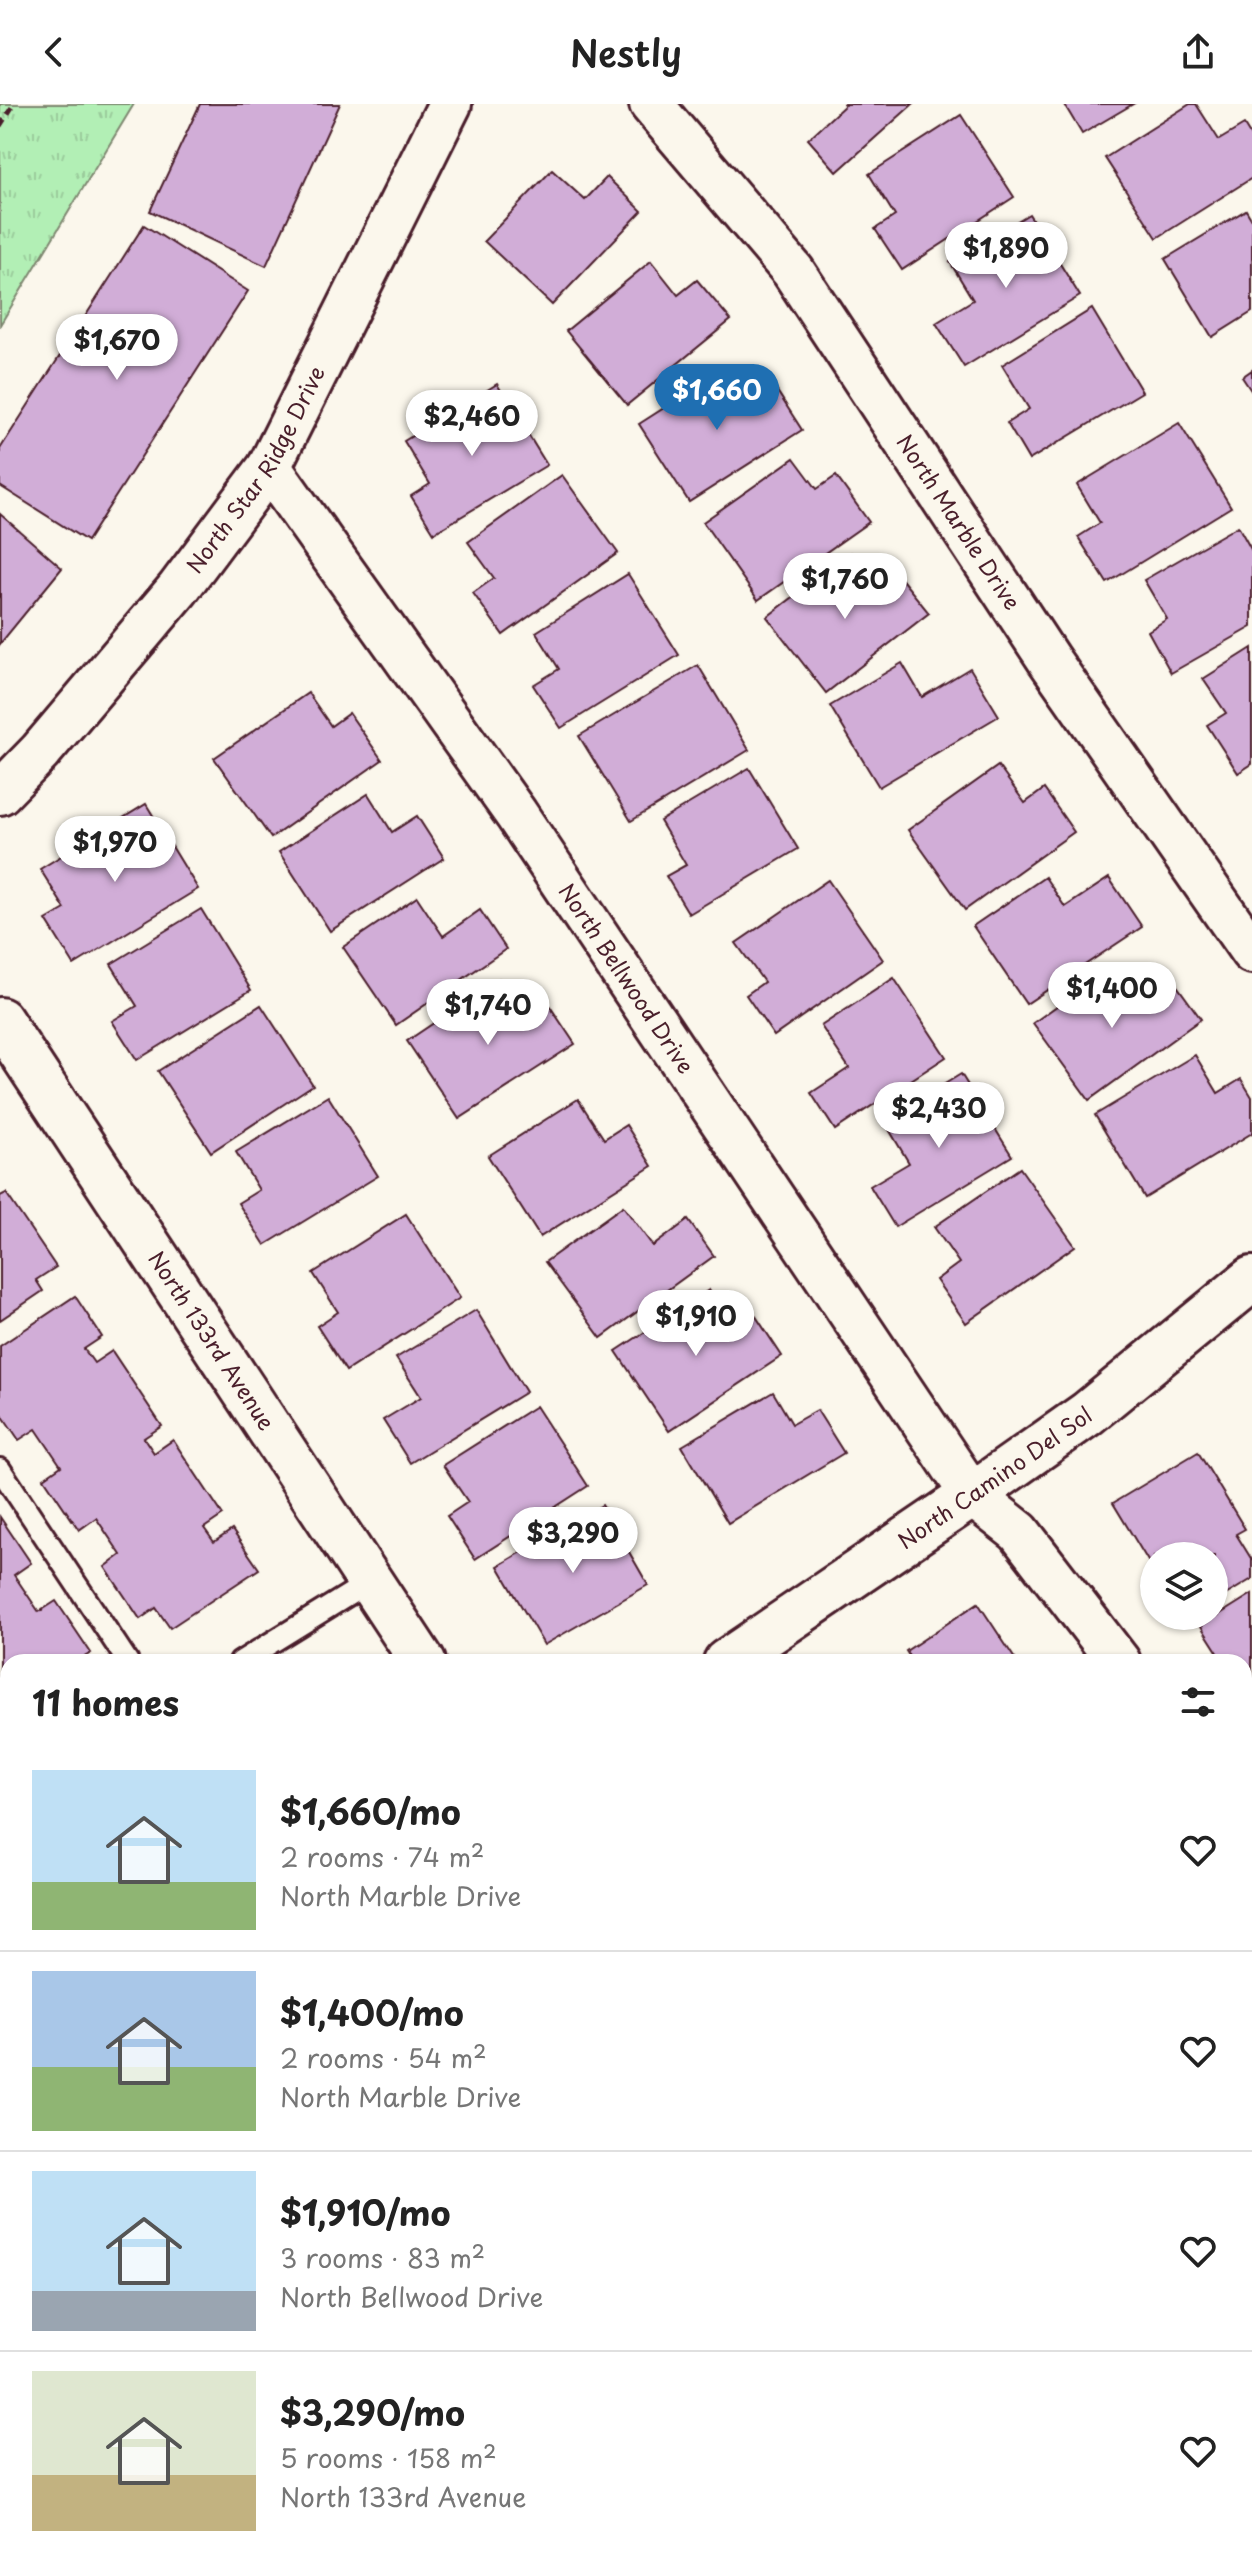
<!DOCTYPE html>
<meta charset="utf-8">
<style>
:root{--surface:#fff;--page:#f2f2f2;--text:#222;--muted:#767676;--line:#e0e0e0;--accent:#1f6fb2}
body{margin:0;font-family:"Playpen Sans",sans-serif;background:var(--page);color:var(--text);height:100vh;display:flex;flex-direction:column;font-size:30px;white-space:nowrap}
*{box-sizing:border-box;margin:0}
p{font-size:26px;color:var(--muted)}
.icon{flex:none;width:44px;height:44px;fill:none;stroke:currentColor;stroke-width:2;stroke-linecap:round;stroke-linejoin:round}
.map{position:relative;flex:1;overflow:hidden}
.details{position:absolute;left:0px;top:1550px;width:1252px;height:912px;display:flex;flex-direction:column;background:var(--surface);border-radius:24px 24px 0 0;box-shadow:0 2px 6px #0004}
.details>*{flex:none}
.buttons{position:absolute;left:1140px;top:1438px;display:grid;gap:16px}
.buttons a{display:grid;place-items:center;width:88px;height:88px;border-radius:50%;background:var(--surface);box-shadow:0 2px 6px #0004;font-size:40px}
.price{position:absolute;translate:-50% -68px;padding:0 18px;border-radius:28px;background:#fff;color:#222;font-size:26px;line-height:52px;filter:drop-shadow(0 2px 4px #0008)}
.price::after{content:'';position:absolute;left:50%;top:48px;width:24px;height:18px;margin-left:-12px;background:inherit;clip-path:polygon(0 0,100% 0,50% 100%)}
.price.on{background:var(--accent);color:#fff}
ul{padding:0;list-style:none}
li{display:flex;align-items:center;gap:24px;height:200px;padding:0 32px}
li+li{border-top:2px solid var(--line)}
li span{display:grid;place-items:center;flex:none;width:224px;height:160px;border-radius:0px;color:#555}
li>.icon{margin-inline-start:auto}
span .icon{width:96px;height:96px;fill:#fffc;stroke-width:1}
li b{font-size:34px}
h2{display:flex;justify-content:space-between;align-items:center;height:96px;padding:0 32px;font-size:34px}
header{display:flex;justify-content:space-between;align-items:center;height:104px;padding:0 32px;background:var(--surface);font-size:36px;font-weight:600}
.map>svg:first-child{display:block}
.grass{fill:url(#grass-tufts);stroke:#7e8770;stroke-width:2}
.building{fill:#d1add7;stroke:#4a1f2b;stroke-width:2}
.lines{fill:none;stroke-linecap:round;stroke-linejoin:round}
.service-casing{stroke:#4a1f2b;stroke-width:26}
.minor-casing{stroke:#4a1f2b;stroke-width:48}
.tertiary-casing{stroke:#4a1f2b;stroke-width:50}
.path{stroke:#4a1f2b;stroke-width:5;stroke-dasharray:8 6;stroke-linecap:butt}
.service{stroke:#fbf7ec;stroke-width:20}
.minor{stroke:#fbf7ec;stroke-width:42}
.tertiary{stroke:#fbf7ec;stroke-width:44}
.labels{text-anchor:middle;stroke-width:6;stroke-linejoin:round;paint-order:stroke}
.street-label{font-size:22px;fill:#4a1f2b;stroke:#fbf7ec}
</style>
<header><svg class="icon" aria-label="back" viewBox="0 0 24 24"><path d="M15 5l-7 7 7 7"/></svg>Nestly<svg class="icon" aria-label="share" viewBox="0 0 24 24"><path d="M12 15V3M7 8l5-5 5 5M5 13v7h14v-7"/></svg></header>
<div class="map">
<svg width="1252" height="2462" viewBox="0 0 1252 2462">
<defs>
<pattern id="grass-tufts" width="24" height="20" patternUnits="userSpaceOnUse" patternTransform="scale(2)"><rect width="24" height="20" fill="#b2efb5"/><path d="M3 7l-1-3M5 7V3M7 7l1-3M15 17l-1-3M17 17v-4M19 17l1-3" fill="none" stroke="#9bcc9c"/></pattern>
</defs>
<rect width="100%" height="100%" fill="#fbf7ec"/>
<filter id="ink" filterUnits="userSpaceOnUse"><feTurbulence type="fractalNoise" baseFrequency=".0125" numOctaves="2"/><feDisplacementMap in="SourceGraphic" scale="16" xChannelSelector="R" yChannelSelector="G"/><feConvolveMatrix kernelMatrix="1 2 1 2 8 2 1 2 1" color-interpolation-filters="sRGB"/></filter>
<g filter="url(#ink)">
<path class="grass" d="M0,0H134L0,221Z"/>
<g class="building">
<path d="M200,0H340L266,162L150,107Z"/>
<path d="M843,0H913L837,68L808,35L845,1Z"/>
<path d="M1064,0H1133L1082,30Z"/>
<path d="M1190,0H1196L1219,36L1244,21L1252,34V74L1157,134L1105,54Z"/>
<path d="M961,11L1014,93L902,166L875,125L895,112L869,70Z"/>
<path d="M552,66L585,96L607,73L642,107L552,201L484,137Z"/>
<path d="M1246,106L1252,116V208L1212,233L1165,155Z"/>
<path d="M1029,110L1080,192L964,263L936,219L973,196L950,158Z"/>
<path d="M144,121L248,187L87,437L0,382V345Z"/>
<path d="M651,157L678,191L697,176L731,216L627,301L566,227Z"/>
<path d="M1092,205L1142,288L1029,356L1007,319L1029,305L1002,261Z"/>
<path d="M728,263L751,300L775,284L802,326L689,398L639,320Z"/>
<path d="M1252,266V288L1242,273Z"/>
<path d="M497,280L547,361L434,429L411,392L430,380L404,337Z"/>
<path d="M1179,319L1231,403L1107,479L1078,433L1100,419L1077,381Z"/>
<path d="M794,354L817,385L836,372L869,418L758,496L703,418Z"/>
<path d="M562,371L618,449L503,531L473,489L494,474L468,438Z"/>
<path d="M0,410L62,464L0,540Z"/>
<path d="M1238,422L1252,447V523L1171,569L1148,527L1167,515L1144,476Z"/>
<path d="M851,449L881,487L899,472L929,509L826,589L767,513Z"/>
<path d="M628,470L679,551L561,624L533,581L559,565L536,528Z"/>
<path d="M1252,544V660L1238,669L1207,621L1226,609L1203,575Z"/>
<path d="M902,559L922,593L970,564L999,612L879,683L830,602Z"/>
<path d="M698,561L749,646L631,717L579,632Z"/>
<path d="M308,589L331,622L349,609L382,656L271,734L214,654Z"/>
<path d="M998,662L1025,699L1044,685L1074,728L965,806L908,726Z"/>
<path d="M749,664L798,745L689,810L666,772L686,761L660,717Z"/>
<path d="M368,690L392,728L417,712L444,754L330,827L279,748Z"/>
<path d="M146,700L198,785L74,861L46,816L65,805L40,765Z"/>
<path d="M1045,773L1065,803L1109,774L1142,823L1026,900L973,822Z"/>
<path d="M828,776L883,856L774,932L746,891L764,878L736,839Z"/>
<path d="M417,793L443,832L480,806L506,845L396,921L343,843Z"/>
<path d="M201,805L251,886L137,956L112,917L137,902L111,860Z"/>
<path d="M1110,864L1139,905L1175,879L1201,915L1089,996L1033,919Z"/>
<path d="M894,874L946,953L835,1026L811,989L849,964L821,922Z"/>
<path d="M499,875L522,910L545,895L575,940L459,1015L407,937Z"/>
<path d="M261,901L313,981L211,1048L158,967Z"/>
<path d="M1195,951L1218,989L1241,975L1252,993V1029L1145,1094L1095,1011Z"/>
<path d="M961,970L1012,1052L895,1123L870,1082L909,1059L884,1017Z"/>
<path d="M328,992L378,1072L265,1141L238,1099L259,1086L236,1048Z"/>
<path d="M578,995L604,1035L626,1021L652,1062L540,1133L488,1052Z"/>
<path d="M1020,1064L1075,1142L966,1219L936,1176L959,1159L934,1123Z"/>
<path d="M6,1089L56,1163L36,1176L43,1187L0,1216V1092Z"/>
<path d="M623,1102L653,1142L688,1116L714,1152L601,1234L545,1158Z"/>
<path d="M406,1110L460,1194L346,1267L317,1222L338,1208L313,1169Z"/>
<path d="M709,1186L733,1222L753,1208L782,1252L669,1327L616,1247Z"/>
<path d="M75,1192L102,1233L84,1245L94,1259L112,1247L162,1322L144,1334L154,1349L173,1336L223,1411L204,1424L214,1438L232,1426L259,1465L170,1524L156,1504L140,1515L105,1463L121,1451L96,1414L79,1426L44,1374L61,1362L36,1325L19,1336L0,1308V1242Z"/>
<path d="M476,1206L526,1288L410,1359L383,1316L421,1293L396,1254Z"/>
<path d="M773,1288L792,1320L817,1306L844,1349L728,1419L682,1342Z"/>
<path d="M536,1302L588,1382L475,1455L447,1412L468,1398L443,1361Z"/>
<path d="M1198,1348L1245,1425L1236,1430L1252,1456V1475L1214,1498V1452H1154V1467L1113,1399Z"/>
<path d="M602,1401L648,1481L544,1541L498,1462Z"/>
<path d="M0,1413L31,1459L14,1471L39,1508L56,1497L91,1549L76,1558H8V1636L0,1641Z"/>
<path d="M1252,1490V1603L1244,1590V1558H1224L1201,1522Z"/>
<path d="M978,1499L1017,1558H913L906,1547Z"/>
<path d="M8,1751V1903H7L0,1893V1781L4,1779L0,1773V1757Z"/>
<path d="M1252,1908V2029L1244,2034V1913Z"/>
<path d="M8,2161V2256L0,2244V2166Z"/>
<path d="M1244,2452L1249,2462H1167L1163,2454H1244Z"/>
<path d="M125,2454H227L232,2462H120L117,2458Z"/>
<path d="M440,2454H543L547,2462H445Z"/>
<path d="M795,2454H824L810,2462H799Z"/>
<path d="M858,2454H888L892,2462H844Z"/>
</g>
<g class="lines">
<g class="service-casing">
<g id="service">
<path d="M0,1365L128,1558"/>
<path d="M240,1558L371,1477"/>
<path d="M0,1721L8,1716"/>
</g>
</g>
<g class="minor-casing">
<g id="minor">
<path id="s1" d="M651,0L793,167L1049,556L1252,848"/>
<path id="s2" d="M269,363L516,710L972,1391L1019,1428L1119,1558"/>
<path id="s3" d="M0,689L40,648L178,485L269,363L450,0"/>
<path d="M1244,1738L1252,1750"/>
<path d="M349,2454L353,2462"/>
</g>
</g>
<g class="tertiary-casing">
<g id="tertiary">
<path id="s4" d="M0,916L423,1558"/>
<path id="s5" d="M726,1558L972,1391L1087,1310L1252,1175"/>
<path d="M0,2047L8,2042"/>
<path d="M1029,2454L1033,2462"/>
</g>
</g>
<path class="path" d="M0,22L14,0"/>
<use href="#service" class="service"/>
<use href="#minor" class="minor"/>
<use href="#tertiary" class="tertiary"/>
</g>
</g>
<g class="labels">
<g class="street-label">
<text dy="8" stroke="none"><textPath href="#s3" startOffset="414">North Star Ridge Drive</textPath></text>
<text dy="8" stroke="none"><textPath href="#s1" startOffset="520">North Marble Drive</textPath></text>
<text dy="8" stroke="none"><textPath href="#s2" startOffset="624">North Bellwood Drive</textPath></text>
<text dy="8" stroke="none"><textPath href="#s4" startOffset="384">North 133rd Avenue</textPath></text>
<text dy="8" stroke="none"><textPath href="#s5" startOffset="326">North Camino Del Sol</textPath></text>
</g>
</g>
</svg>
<div class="buttons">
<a><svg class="icon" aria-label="layers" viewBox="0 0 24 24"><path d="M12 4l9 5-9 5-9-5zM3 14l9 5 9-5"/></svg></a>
</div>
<b class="price" style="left:1006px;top:186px">$1,890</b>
<b class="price" style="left:117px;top:278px">$1,670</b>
<b class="price on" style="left:717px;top:328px">$1,660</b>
<b class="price" style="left:472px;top:354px">$2,460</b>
<b class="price" style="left:845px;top:517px">$1,760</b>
<b class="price" style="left:115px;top:780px">$1,970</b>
<b class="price" style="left:1112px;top:926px">$1,400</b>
<b class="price" style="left:488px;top:943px">$1,740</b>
<b class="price" style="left:939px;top:1046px">$2,430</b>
<b class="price" style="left:696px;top:1254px">$1,910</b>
<b class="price" style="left:573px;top:1471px">$3,290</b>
<section class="details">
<h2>11 homes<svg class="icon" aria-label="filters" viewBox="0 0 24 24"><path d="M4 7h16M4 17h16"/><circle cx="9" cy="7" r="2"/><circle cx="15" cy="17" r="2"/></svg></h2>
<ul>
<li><span style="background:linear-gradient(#bfe0f5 70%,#8fb573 0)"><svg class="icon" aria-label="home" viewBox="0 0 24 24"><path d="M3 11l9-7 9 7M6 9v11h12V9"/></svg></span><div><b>$1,660/mo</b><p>2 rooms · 74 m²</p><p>North Marble Drive</p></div><svg class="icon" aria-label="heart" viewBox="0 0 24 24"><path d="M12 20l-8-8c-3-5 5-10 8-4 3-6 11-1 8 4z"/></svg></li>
<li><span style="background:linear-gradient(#a9c7e8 60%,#8fb573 0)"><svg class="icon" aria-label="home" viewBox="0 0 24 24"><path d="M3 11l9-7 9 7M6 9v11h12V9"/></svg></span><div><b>$1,400/mo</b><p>2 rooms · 54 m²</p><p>North Marble Drive</p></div><svg class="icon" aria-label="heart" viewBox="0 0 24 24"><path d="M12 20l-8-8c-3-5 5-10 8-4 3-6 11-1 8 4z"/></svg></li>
<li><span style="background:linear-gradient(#bfe0f5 75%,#9aa5b1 0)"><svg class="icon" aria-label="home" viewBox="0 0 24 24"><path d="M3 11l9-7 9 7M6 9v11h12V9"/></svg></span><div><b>$1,910/mo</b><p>3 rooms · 83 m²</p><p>North Bellwood Drive</p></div><svg class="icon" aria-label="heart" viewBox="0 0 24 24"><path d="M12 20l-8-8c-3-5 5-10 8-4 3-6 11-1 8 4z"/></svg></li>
<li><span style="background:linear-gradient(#dfe7d0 65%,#c2b280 0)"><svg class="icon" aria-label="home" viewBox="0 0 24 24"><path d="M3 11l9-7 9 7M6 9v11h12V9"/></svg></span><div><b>$3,290/mo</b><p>5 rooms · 158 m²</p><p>North 133rd Avenue</p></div><svg class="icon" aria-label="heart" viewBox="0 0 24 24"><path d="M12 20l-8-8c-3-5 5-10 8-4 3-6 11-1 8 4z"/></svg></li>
</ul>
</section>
</div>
